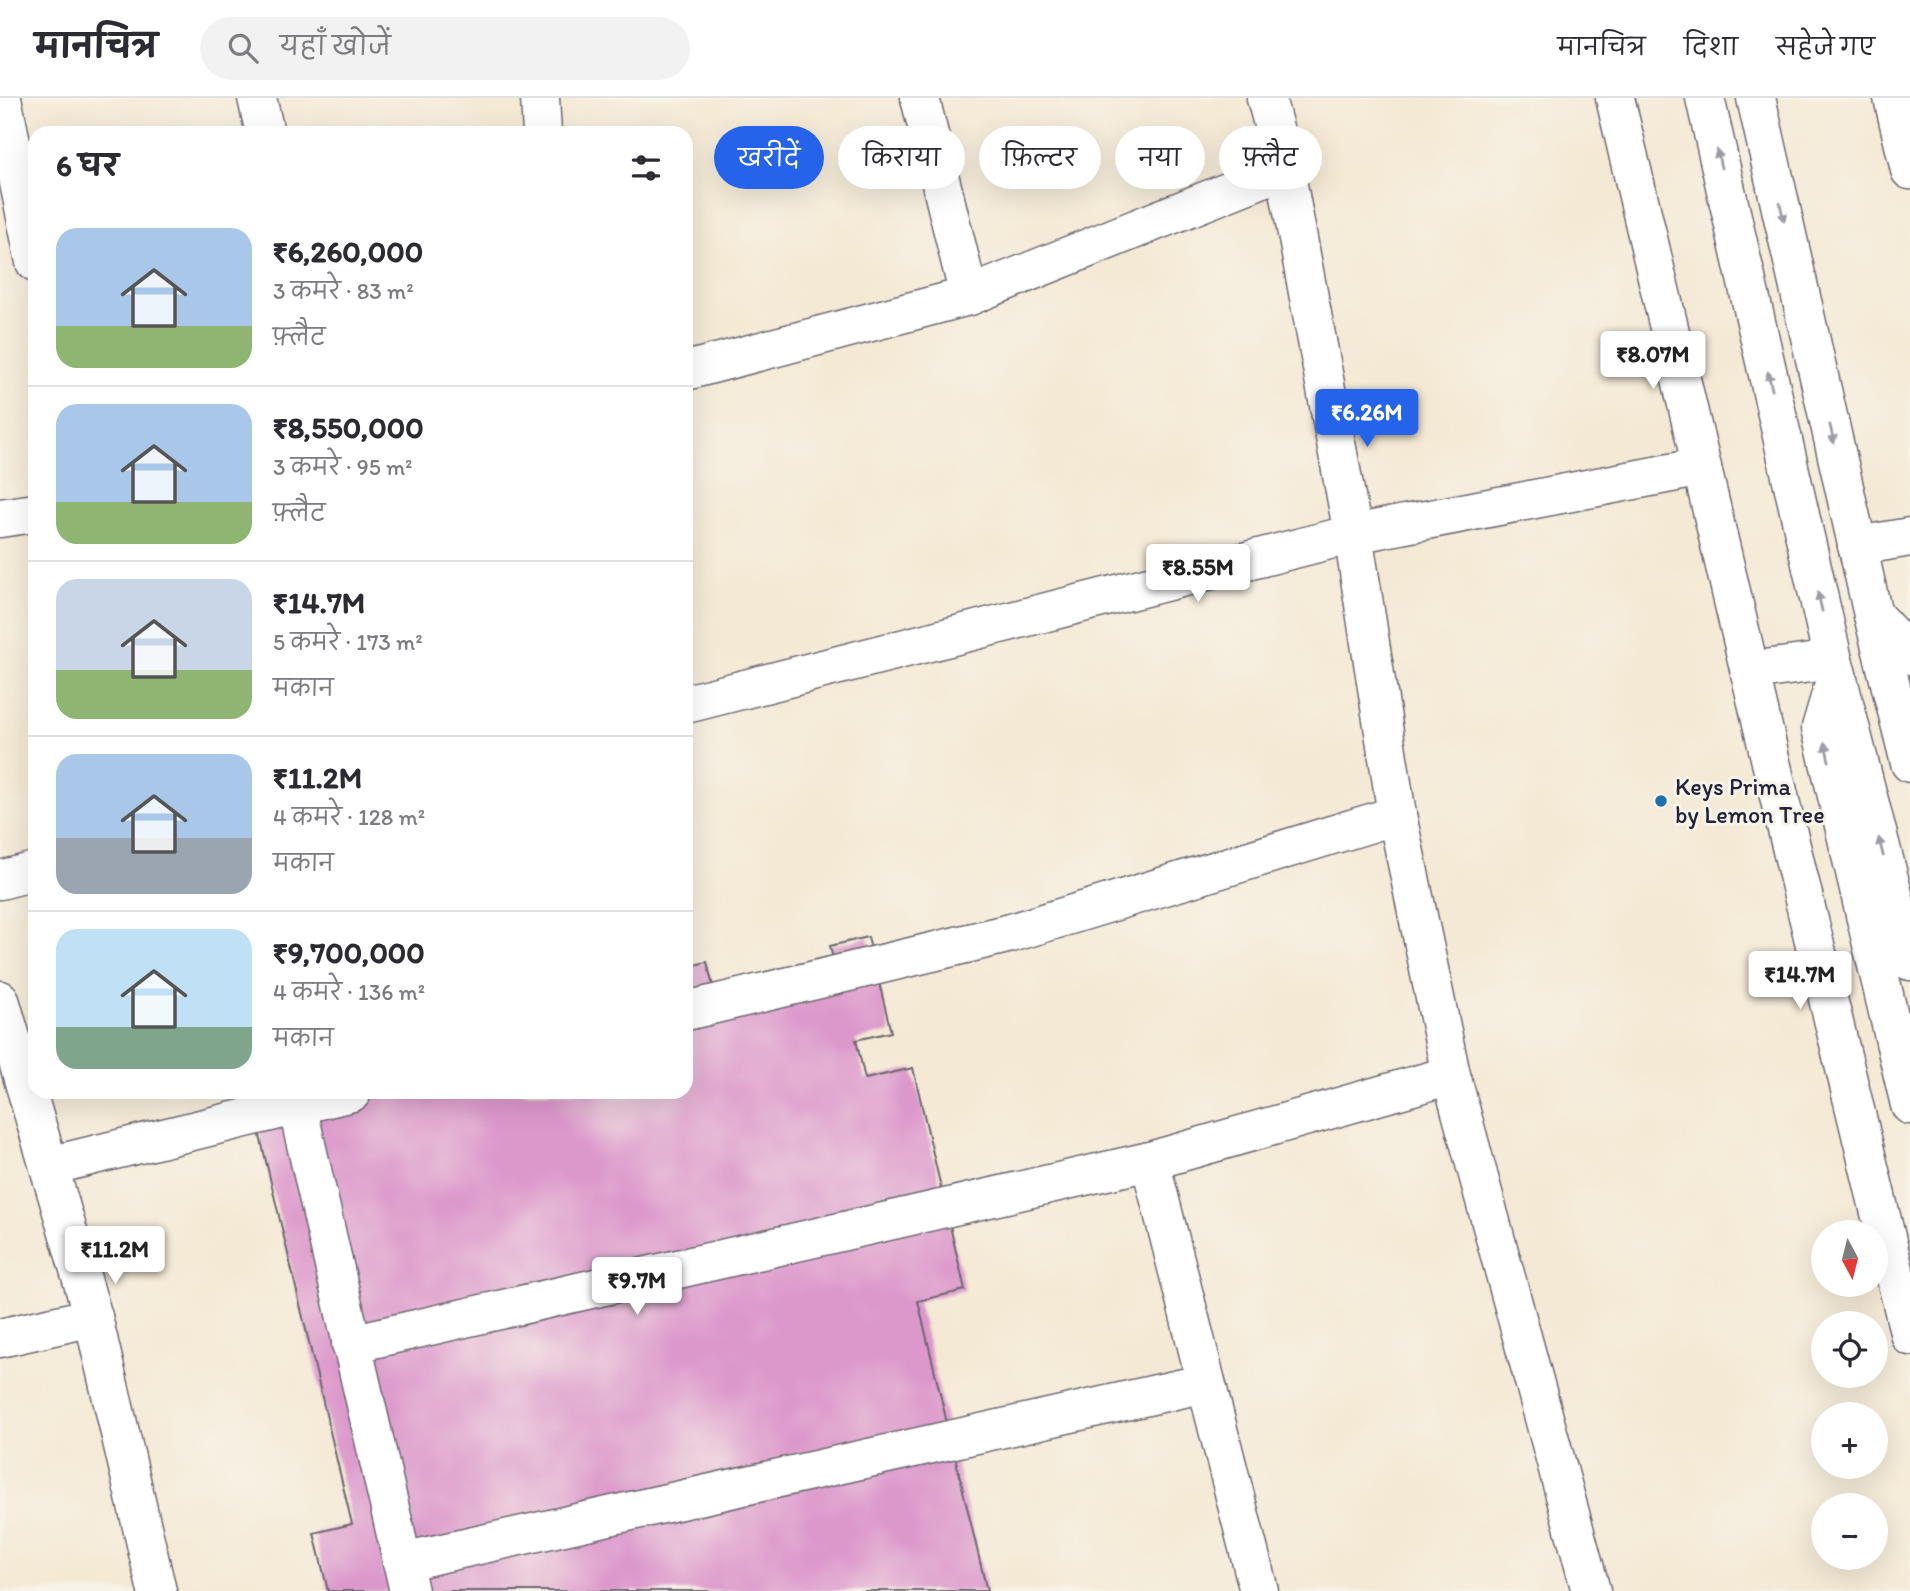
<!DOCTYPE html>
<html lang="hi">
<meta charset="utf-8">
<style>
:root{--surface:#fff;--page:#f2f2f3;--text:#2b2b33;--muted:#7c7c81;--line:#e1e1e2;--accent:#2563eb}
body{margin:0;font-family:Itim,"Playpen Sans Deva",sans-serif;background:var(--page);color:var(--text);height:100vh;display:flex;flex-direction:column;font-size:26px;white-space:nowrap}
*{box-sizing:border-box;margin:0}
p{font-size:23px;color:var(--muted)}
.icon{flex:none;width:38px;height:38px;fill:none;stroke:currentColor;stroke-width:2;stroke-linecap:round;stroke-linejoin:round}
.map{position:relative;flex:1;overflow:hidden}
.side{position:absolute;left:28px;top:28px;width:665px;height:973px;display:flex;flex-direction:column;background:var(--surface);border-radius:21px;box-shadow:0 7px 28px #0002}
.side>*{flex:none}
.hud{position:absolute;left:714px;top:28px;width:665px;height:63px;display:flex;gap:14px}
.needle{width:46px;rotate:173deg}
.fabs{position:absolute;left:1811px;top:1122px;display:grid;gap:14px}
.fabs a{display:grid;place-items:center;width:77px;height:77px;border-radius:50%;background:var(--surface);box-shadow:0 7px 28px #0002;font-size:35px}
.price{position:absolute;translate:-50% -60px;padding:0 16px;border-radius:7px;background:#fff;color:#222;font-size:23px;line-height:46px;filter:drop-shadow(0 2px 4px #0008)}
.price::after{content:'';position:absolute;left:50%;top:42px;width:21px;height:16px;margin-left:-10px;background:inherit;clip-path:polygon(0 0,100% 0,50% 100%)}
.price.active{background:var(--accent);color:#fff}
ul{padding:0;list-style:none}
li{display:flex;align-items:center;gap:21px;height:175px;padding:0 28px}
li+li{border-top:2px solid var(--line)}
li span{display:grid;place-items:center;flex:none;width:196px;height:140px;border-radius:21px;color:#555}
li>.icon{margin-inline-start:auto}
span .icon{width:84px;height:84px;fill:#fffc;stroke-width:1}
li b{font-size:30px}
h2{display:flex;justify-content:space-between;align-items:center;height:84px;padding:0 28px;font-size:30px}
.tag{padding:0 24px;border-radius:32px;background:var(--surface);box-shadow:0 7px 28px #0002;font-size:24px;line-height:63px}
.tag.active{background:var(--accent);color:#fff}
header{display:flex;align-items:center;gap:42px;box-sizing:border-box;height:98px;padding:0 35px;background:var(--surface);border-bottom:2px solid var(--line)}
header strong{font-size:33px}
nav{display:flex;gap:38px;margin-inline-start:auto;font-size:24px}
.search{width:490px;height:63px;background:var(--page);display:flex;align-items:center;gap:18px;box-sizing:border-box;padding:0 24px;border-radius:38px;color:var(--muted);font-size:26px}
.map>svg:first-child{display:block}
.building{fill:#dc97cb}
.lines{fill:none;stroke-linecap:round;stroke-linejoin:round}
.minor-casing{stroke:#6c6871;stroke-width:41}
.major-casing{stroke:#6c6871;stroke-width:41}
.minor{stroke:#fff;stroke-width:38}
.major{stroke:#fff;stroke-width:38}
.oneway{fill:#9c9ca7}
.poi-dot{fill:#1f6fb2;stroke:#f7f3e8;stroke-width:2.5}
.labels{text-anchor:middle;stroke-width:6;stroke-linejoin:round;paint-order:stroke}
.poi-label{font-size:24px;fill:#22223b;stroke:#f7f3e8;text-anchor:start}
</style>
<header>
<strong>मानचित्र</strong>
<div class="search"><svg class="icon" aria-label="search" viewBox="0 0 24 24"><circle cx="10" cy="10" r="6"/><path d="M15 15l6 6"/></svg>यहाँ खोजें</div>
<nav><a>मानचित्र</a><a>दिशा</a><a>सहेजे गए</a></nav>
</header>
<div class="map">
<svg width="1910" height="1493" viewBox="0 0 1910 1493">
<rect width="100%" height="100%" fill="#f7f3e8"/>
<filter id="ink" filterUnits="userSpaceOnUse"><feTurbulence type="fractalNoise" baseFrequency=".0143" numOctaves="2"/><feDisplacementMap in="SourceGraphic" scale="14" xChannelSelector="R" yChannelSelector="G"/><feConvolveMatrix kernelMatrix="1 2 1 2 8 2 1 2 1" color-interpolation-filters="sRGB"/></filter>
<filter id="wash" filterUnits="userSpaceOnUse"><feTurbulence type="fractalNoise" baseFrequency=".00686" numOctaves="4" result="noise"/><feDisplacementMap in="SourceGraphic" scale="28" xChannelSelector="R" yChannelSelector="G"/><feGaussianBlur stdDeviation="1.57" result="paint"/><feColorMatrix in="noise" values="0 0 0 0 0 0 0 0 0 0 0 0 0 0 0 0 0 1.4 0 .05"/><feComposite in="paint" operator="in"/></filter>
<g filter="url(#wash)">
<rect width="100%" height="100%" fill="#f4e9d4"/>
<g id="blocks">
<path class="building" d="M868,839L891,934L856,942L865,981L913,970L965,1192L918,1203L987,1493H328L314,1435L352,1426L251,1000L277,994H686V869L707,864L714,893L834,865L830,848Z"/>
</g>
</g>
<g filter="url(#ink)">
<use href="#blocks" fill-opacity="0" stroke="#6c6871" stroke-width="2"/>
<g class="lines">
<g class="minor-casing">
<g id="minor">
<path d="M2,0L35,164"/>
<path d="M257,0L265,35"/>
<path d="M540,0L542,35"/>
<path d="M920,0L969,198"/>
<path d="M1266,0L1285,71L1353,436L1397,717L1451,977L1591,1493"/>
<path d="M1615,0L1783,715L1910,1238"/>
<path d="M1893,0L1910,72"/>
<path d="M686,273L969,198L1285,71"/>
<path d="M0,420L35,415"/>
<path d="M1857,448L1910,439"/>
<path d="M1873,517L1910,557"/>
<path d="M1750,573L1833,562"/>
<path d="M1837,576L1821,630L1910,1007"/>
<path d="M686,606L1353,436L1702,369"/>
<path d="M0,782L35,773"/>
<path d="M0,902L93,1219L157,1493"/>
<path d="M686,913L1011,835L1397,717"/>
<path d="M297,1007L409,1493"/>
<path d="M1150,1063L1259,1493"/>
<path d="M49,1068L352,994"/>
<path d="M0,1240L93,1219"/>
<path d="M351,1246L1150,1063L1451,977"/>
<path d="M402,1464L1206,1285"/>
</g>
</g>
<g class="major-casing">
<g id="major">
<path d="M1705,0L1833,562L1910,863"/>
<path d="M1756,0L1873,517L1910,665"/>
</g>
</g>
<use href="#minor" class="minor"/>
<use href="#major" class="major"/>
</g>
<defs><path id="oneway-solid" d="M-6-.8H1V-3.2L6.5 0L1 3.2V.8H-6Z" transform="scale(1.75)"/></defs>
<g class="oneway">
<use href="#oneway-solid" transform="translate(1719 61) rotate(-103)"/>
<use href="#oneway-solid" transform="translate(1782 114) rotate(77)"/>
<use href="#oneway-solid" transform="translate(1770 283) rotate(-103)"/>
<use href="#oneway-solid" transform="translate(1832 336) rotate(77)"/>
<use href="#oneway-solid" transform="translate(1820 504) rotate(-103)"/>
<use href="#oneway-solid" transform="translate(1827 654) rotate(-103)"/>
<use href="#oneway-solid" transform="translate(1881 749) rotate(-104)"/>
</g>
</g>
<circle class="poi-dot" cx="1661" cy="703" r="7"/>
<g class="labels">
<g class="poi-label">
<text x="1675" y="697">Keys Prima<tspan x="1675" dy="28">by Lemon Tree</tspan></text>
</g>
</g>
</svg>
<div class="fabs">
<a><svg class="needle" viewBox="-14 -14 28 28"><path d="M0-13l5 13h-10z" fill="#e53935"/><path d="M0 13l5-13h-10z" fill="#7c7c81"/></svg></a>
<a><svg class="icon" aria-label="locate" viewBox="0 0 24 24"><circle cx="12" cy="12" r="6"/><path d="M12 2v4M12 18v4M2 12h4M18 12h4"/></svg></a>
<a>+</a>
<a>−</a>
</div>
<b class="price" style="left:1653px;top:293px">₹8.07M</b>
<b class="price active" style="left:1367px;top:351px">₹6.26M</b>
<b class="price" style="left:1198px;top:506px">₹8.55M</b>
<b class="price" style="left:1800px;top:913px">₹14.7M</b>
<b class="price" style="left:115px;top:1188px">₹11.2M</b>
<b class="price" style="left:637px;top:1219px">₹9.7M</b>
<div class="hud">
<a class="tag active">खरीदें</a>
<a class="tag">किराया</a>
<a class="tag">फ़िल्टर</a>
<a class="tag">नया</a>
<a class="tag">फ़्लैट</a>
</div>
<section class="side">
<h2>6 घर<svg class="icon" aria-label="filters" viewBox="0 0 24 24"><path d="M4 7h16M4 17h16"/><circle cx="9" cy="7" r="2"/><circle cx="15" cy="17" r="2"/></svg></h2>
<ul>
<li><span style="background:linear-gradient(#a9c7e8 70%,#8fb573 0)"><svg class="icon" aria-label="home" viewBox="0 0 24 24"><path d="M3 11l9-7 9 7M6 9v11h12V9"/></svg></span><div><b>₹6,260,000</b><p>3 कमरे · 83 m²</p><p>फ़्लैट</p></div></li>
<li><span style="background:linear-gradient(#a9c7e8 70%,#8fb573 0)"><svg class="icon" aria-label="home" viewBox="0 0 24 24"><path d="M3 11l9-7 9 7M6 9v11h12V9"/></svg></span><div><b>₹8,550,000</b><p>3 कमरे · 95 m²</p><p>फ़्लैट</p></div></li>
<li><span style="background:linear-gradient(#c9d6e8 65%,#8fb573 0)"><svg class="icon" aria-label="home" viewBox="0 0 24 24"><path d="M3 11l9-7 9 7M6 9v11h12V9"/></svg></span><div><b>₹14.7M</b><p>5 कमरे · 173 m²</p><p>मकान</p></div></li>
<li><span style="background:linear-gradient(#a9c7e8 60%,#9aa5b1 0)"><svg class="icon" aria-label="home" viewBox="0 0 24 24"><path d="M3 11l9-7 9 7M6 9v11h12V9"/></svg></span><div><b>₹11.2M</b><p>4 कमरे · 128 m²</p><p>मकान</p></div></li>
<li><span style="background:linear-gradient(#bfe0f5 70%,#7fa58c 0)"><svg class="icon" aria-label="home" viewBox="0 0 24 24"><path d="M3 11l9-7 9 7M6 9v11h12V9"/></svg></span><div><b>₹9,700,000</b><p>4 कमरे · 136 m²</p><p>मकान</p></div></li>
</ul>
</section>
</div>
